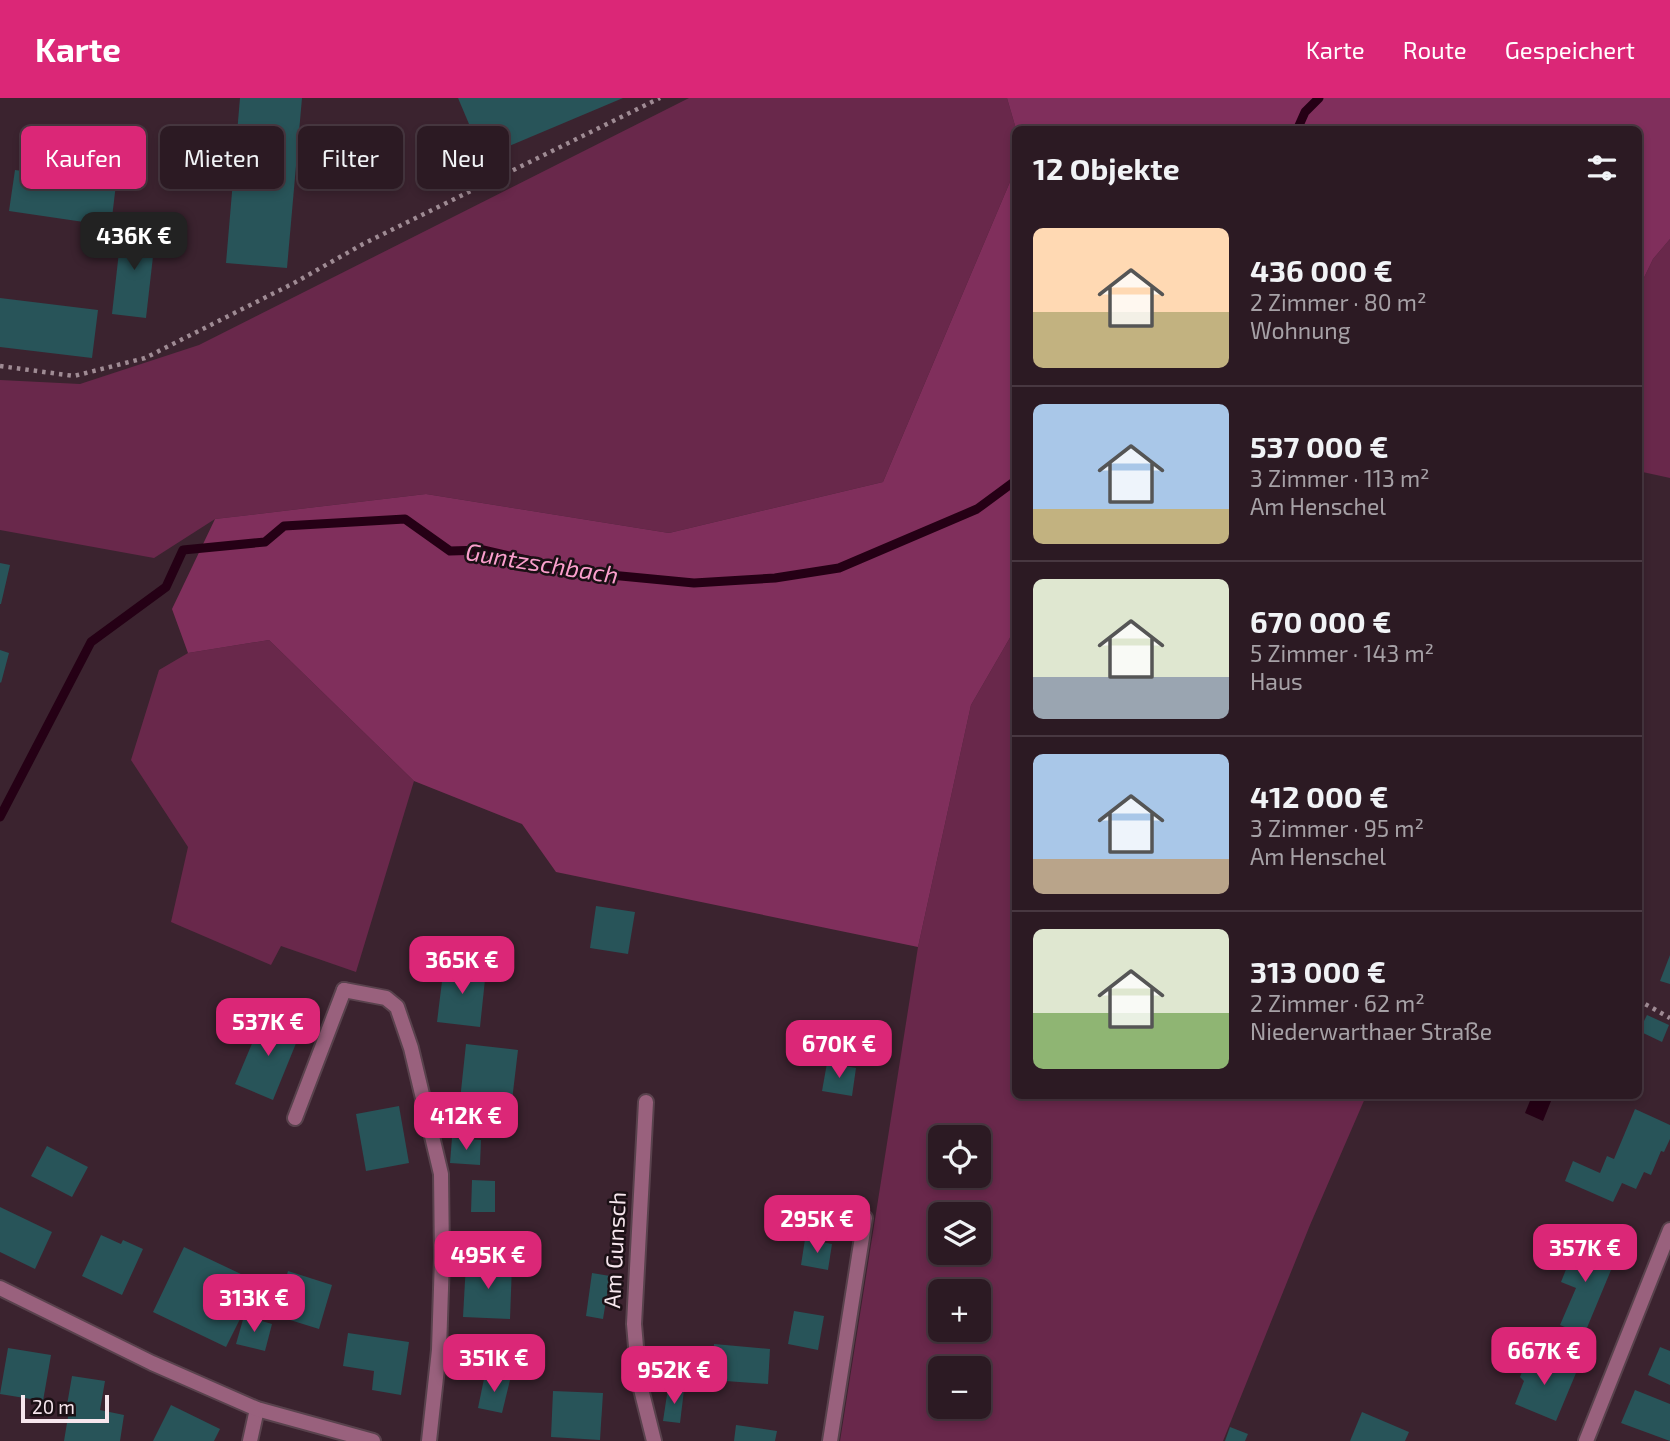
<!DOCTYPE html>
<html lang="de">
<meta charset="utf-8">
<style>
:root{--surface:#2c1a23;--page:#34232b;--text:#f1f3f6;--muted:#a6a1a6;--line:#483841;--accent:#db2777}
body{margin:0;font-family:"Exo 2",sans-serif;background:var(--page);color:var(--text);height:100vh;display:flex;flex-direction:column;font-size:26px;white-space:nowrap}
*{box-sizing:border-box;margin:0}
p{font-size:23px;color:var(--muted)}
.icon{flex:none;width:38px;height:38px;fill:none;stroke:currentColor;stroke-width:2;stroke-linecap:round;stroke-linejoin:round}
.map{position:relative;flex:1;overflow:hidden}
.details{position:absolute;left:1012px;top:28px;width:630px;height:973px;display:flex;flex-direction:column;background:var(--surface);border-radius:10px;box-shadow:0 4px 10px #0003,0 0 0 2px var(--line)}
.details>*{flex:none}
.hud{position:absolute;left:21px;top:28px;width:665px;height:63px;display:flex;gap:14px}
.controls{position:absolute;left:928px;top:1027px;display:grid;gap:14px}
.controls a{display:grid;place-items:center;width:63px;height:63px;border-radius:10px;background:var(--surface);box-shadow:0 4px 10px #0003,0 0 0 2px var(--line);font-size:35px}
.scale{position:absolute;left:21px;bottom:18px;width:88px;box-sizing:border-box;padding-left:7px;border:4px solid #f6e6ed;border-top:0;font-size:19px;line-height:24px;white-space:nowrap;color:#f6e6ed;-webkit-text-stroke:5px #1b1015;paint-order:stroke}
.price{position:absolute;translate:-50% -60px;padding:0 16px;border-radius:14px;background:var(--accent);color:#fff;font-size:23px;line-height:46px;filter:drop-shadow(0 2px 4px #0008)}
.price::after{content:'';position:absolute;left:50%;top:42px;width:21px;height:16px;margin-left:-10px;background:inherit;clip-path:polygon(0 0,100% 0,50% 100%)}
.price.on{background:#222;color:#fff}
ul{padding:0;list-style:none}
li{display:flex;align-items:center;gap:21px;height:175px;padding:0 21px}
li+li{border-top:2px solid var(--line)}
li span{display:grid;place-items:center;flex:none;width:196px;height:140px;border-radius:10px;color:#555}
li>.icon{margin-inline-start:auto}
span .icon{width:84px;height:84px;fill:#fffc;stroke-width:1}
li b{font-size:30px}
h2{display:flex;justify-content:space-between;align-items:center;height:84px;padding:0 21px;font-size:30px}
.chip{padding:0 24px;border-radius:10px;background:var(--surface);box-shadow:0 4px 10px #0003,0 0 0 2px var(--line);font-size:24px;line-height:63px}
.chip.on{background:var(--accent);color:#fff}
header{display:flex;align-items:center;gap:42px;box-sizing:border-box;height:98px;padding:0 35px;background:var(--accent);color:#fff}
header strong{font-size:33px}
nav{display:flex;gap:38px;margin-inline-start:auto;font-size:24px}
.map>svg:first-child{display:block}
.green{fill:#69284b;fill-rule:evenodd}
.forest{fill:#802f5c}
.water{fill:#250015}
.lines{fill:none;stroke-linecap:round;stroke-linejoin:round}
.stream{stroke:#250015;stroke-width:9}
.building{fill:#285459}
.service-casing{stroke:#59424d;stroke-width:18}
.minor-casing{stroke:#59424d;stroke-width:18}
.tertiary-casing{stroke:#59424d;stroke-width:18}
.path{stroke:#9f8b94;stroke-width:4.5;stroke-dasharray:3.5 5;stroke-linecap:butt}
.service{stroke:#99617d;stroke-width:14}
.minor{stroke:#99617d;stroke-width:14}
.tertiary{stroke:#99617d;stroke-width:14}
.labels{text-anchor:middle;stroke-width:5;stroke-linejoin:round;paint-order:stroke}
.street-label{font-size:23px;fill:#f6e6ed;stroke:#1b1015}
.water-label{font-size:24px;font-style:italic;fill:#fb9fcd;stroke:#1b1015}
</style>
<header>
<strong>Karte</strong>
<nav><a>Karte</a><a>Route</a><a>Gespeichert</a></nav>
</header>
<div class="map">
<svg width="1670" height="1343" viewBox="0 0 1670 1343">
<rect width="100%" height="100%" fill="#3b232f"/>
<g class="green">
<path d="M689,0H1007L1016,31L1015,72L883,384L669,435L426,396L215,421L154,460L0,432V282L80,286L199,247Z"/>
<path d="M1670,141V380L1638,373V192L1653,161Z"/>
<path d="M1015,531V998H1366L1310,1127L1223,1343H840L918,849L971,607ZM940,1040H978V1078H940ZM940,1116H978V1155H940ZM940,1194H978V1232H940ZM940,1270H978V1309H940Z"/>
<path d="M269,542L414,683L356,874L281,848L271,867L171,824L188,749L131,662L159,572L188,555Z"/>
</g>
<g class="forest">
<path d="M1007,0H1670V141L1653,161L1638,192V32L1016,31Z"/>
<path d="M1015,72V531L971,607L918,849L556,774L522,726L414,683L269,542L188,555L172,511L215,421L426,396L669,435L883,384Z"/>
</g>
<path class="water" d="M1532,998H1553L1543,1023L1525,1015Z"/>
<g class="lines">
<g class="stream">
<path d="M1297,32L1305,14L1319,0"/>
<path d="M0,719L91,544L166,489L183,452L265,444L284,428L405,421L450,453L483,452L579,474L694,485L775,480L839,470L977,411L1015,383"/>
</g>
</g>
<g class="building">
<path d="M240,0H302L287,170L226,165Z"/>
<path d="M458,0H623L483,59Z"/>
<path d="M15,72L116,86L111,128L9,113Z"/>
<path d="M122,127L156,132L146,220L112,216Z"/>
<path d="M0,200L98,212L92,260L0,249Z"/>
<path d="M0,465L10,467L1,506H0Z"/>
<path d="M0,552L9,555L1,585L0,584Z"/>
<path d="M596,808L635,814L628,856L590,850Z"/>
<path d="M1670,857V886L1660,883Z"/>
<path d="M444,867L486,872L480,929L437,924Z"/>
<path d="M264,917L301,933L273,1002L235,986Z"/>
<path d="M1647,917L1669,927L1662,944L1639,933Z"/>
<path d="M466,946L518,952L508,1036L468,1032L471,1004L460,1002Z"/>
<path d="M827,965L856,970L852,998L822,993Z"/>
<path d="M399,1008L409,1065L366,1073L356,1016Z"/>
<path d="M1635,1011L1670,1027V1041L1664,1054L1661,1053L1651,1077L1644,1074L1636,1091L1622,1085L1613,1104L1565,1083L1573,1063L1600,1075L1607,1058L1614,1061Z"/>
<path d="M452,1040L481,1042L480,1067L450,1065Z"/>
<path d="M47,1048L88,1069L72,1099L31,1078Z"/>
<path d="M472,1082L495,1083V1114H471Z"/>
<path d="M0,1109L52,1134L35,1171L0,1154Z"/>
<path d="M101,1137L121,1146L123,1142L143,1151L122,1197L82,1178Z"/>
<path d="M805,1141L832,1146L828,1172L801,1167Z"/>
<path d="M1574,1143L1616,1160L1584,1237L1560,1227L1576,1190L1561,1184L1569,1164L1565,1163Z"/>
<path d="M184,1149L243,1177L229,1208L243,1215L226,1249L153,1214Z"/>
<path d="M466,1165L512,1167L510,1221L463,1219Z"/>
<path d="M288,1173L332,1187L319,1231L274,1217Z"/>
<path d="M592,1175L610,1178L603,1221L586,1218Z"/>
<path d="M794,1213L824,1218L818,1252L788,1246Z"/>
<path d="M244,1218L272,1226L265,1253L236,1246Z"/>
<path d="M348,1235L409,1244L401,1297L372,1292L374,1273L343,1268Z"/>
<path d="M714,1246L770,1251L768,1286L711,1282Z"/>
<path d="M1660,1249L1670,1253V1287L1648,1277Z"/>
<path d="M8,1250L51,1257L43,1303L0,1296Z"/>
<path d="M1529,1256L1576,1275L1556,1323L1515,1306L1524,1283L1520,1279Z"/>
<path d="M485,1276L510,1282L502,1315L478,1310Z"/>
<path d="M72,1278L105,1283L100,1312L124,1317L120,1343H64L70,1307H67Z"/>
<path d="M668,1290L684,1292L680,1325L663,1323Z"/>
<path d="M1635,1292L1670,1306V1343L1621,1325Z"/>
<path d="M553,1293L603,1295L600,1342L551,1339Z"/>
<path d="M171,1307L220,1331L214,1343H153Z"/>
<path d="M1362,1314L1409,1334L1405,1343H1350Z"/>
<path d="M736,1327L777,1333L775,1343H734Z"/>
<path d="M1230,1329L1248,1336L1245,1343H1225Z"/>
</g>
<g class="lines">
<g class="service-casing">
<g id="service">
<path d="M646,1004L634,1226L639,1283L654,1343"/>
<path d="M295,1020L344,892"/>
<path d="M830,1343L865,1120"/>
</g>
</g>
<g class="minor-casing">
<g id="minor">
<path d="M344,892L386,900L397,909L411,950L441,1076L442,1160L439,1252L429,1343"/>
<path d="M250,1343L257,1311"/>
<path d="M1586,1343L1670,1132"/>
</g>
</g>
<g class="tertiary-casing">
<path id="tertiary" d="M0,1190L152,1265L257,1311L373,1343"/>
</g>
<g class="path">
<path d="M0,268L74,278L145,260L294,185L363,146L660,0"/>
<path d="M1638,902L1670,920"/>
</g>
<use href="#service" class="service"/>
<use href="#minor" class="minor"/>
<use href="#tertiary" class="tertiary"/>
</g>
<g class="labels">
<g class="street-label">
<text transform="translate(615 1152) rotate(-87)" y="8">Am Gunsch</text>
</g>
<g class="water-label">
<text transform="translate(542 466) rotate(9)" y="8">Guntzschbach</text>
</g>
</g>
</svg>
<div class="controls">
<a><svg class="icon" aria-label="locate" viewBox="0 0 24 24"><circle cx="12" cy="12" r="6"/><path d="M12 2v4M12 18v4M2 12h4M18 12h4"/></svg></a>
<a><svg class="icon" aria-label="layers" viewBox="0 0 24 24"><path d="M12 4l9 5-9 5-9-5zM3 14l9 5 9-5"/></svg></a>
<a>+</a>
<a>−</a>
</div>
<div class="scale">20 m</div>
<b class="price on" style="left:134px;top:174px">436K €</b>
<b class="price" style="left:462px;top:898px">365K €</b>
<b class="price" style="left:268px;top:960px">537K €</b>
<b class="price" style="left:839px;top:982px">670K €</b>
<b class="price" style="left:466px;top:1054px">412K €</b>
<b class="price" style="left:817px;top:1157px">295K €</b>
<b class="price" style="left:1585px;top:1186px">357K €</b>
<b class="price" style="left:488px;top:1193px">495K €</b>
<b class="price" style="left:254px;top:1236px">313K €</b>
<b class="price" style="left:1544px;top:1289px">667K €</b>
<b class="price" style="left:494px;top:1296px">351K €</b>
<b class="price" style="left:674px;top:1308px">952K €</b>
<div class="hud">
<a class="chip on">Kaufen</a>
<a class="chip">Mieten</a>
<a class="chip">Filter</a>
<a class="chip">Neu</a>
</div>
<section class="details">
<h2>12 Objekte<svg class="icon" aria-label="filters" viewBox="0 0 24 24"><path d="M4 7h16M4 17h16"/><circle cx="9" cy="7" r="2"/><circle cx="15" cy="17" r="2"/></svg></h2>
<ul>
<li><span style="background:linear-gradient(#ffd9b3 60%,#c2b280 0)"><svg class="icon" aria-label="home" viewBox="0 0 24 24"><path d="M3 11l9-7 9 7M6 9v11h12V9"/></svg></span><div><b>436 000 €</b><p>2 Zimmer · 80 m²</p><p>Wohnung</p></div></li>
<li><span style="background:linear-gradient(#a9c7e8 75%,#c2b280 0)"><svg class="icon" aria-label="home" viewBox="0 0 24 24"><path d="M3 11l9-7 9 7M6 9v11h12V9"/></svg></span><div><b>537 000 €</b><p>3 Zimmer · 113 m²</p><p>Am Henschel</p></div></li>
<li><span style="background:linear-gradient(#dfe7d0 70%,#9aa5b1 0)"><svg class="icon" aria-label="home" viewBox="0 0 24 24"><path d="M3 11l9-7 9 7M6 9v11h12V9"/></svg></span><div><b>670 000 €</b><p>5 Zimmer · 143 m²</p><p>Haus</p></div></li>
<li><span style="background:linear-gradient(#a9c7e8 75%,#b9a48a 0)"><svg class="icon" aria-label="home" viewBox="0 0 24 24"><path d="M3 11l9-7 9 7M6 9v11h12V9"/></svg></span><div><b>412 000 €</b><p>3 Zimmer · 95 m²</p><p>Am Henschel</p></div></li>
<li><span style="background:linear-gradient(#dfe7d0 60%,#8fb573 0)"><svg class="icon" aria-label="home" viewBox="0 0 24 24"><path d="M3 11l9-7 9 7M6 9v11h12V9"/></svg></span><div><b>313 000 €</b><p>2 Zimmer · 62 m²</p><p>Niederwarthaer Straße</p></div></li>
</ul>
</section>
</div>
